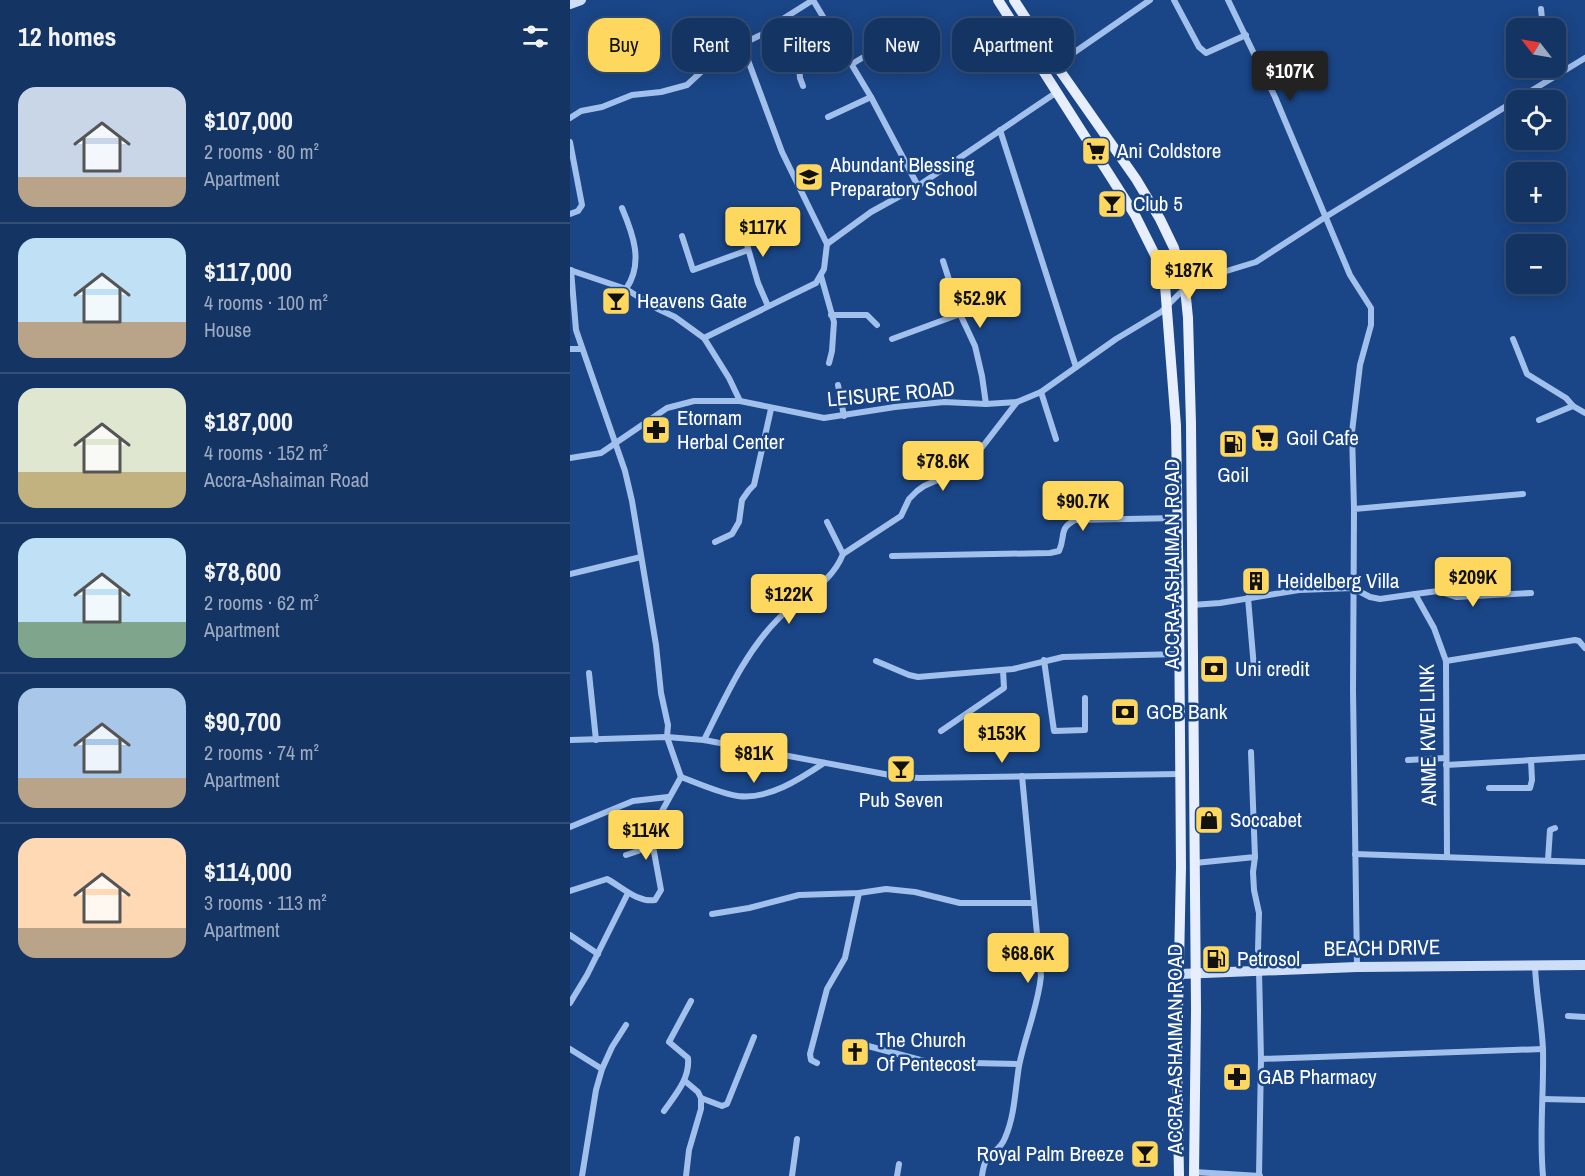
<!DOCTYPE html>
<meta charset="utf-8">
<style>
:root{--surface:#143464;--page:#1d3c6a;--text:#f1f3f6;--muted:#9daabf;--line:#334f78;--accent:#fed75e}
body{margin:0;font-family:"Archivo Narrow",sans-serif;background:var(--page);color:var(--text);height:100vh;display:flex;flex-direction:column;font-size:22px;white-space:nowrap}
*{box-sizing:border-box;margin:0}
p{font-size:20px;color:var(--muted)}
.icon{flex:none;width:33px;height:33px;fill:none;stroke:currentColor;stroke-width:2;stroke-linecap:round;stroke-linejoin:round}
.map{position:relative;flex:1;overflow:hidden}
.side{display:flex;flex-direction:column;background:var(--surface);width:570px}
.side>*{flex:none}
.banner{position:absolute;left:18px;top:18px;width:570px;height:54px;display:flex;gap:12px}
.needle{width:39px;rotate:301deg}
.buttons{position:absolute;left:936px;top:18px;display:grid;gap:12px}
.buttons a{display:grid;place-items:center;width:60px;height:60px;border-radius:12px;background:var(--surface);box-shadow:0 3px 15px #0003,0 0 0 2px var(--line);font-size:30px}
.price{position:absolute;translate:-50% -51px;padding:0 14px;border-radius:6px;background:var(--accent);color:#111;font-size:20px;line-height:39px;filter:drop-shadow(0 2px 3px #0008)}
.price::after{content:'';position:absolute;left:50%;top:36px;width:18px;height:14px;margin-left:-9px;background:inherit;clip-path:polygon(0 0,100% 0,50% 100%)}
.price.selected{background:#222;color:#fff}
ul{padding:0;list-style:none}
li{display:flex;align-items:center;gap:18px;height:150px;padding:0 18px}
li+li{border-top:2px solid var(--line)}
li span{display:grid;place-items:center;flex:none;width:168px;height:120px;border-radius:18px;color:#555}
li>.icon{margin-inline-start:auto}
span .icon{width:72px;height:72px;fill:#fffc;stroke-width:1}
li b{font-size:26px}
h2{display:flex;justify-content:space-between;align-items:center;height:72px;padding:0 18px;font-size:26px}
.pill{padding:0 21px;border-radius:18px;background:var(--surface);box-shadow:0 3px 15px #0003,0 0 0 2px var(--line);font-size:21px;line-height:54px}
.pill.selected{background:var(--accent);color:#111}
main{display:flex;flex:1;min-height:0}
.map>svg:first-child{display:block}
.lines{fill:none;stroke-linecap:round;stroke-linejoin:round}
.street{stroke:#a2c0ec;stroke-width:6}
.secondary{stroke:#cedef9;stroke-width:10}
.primary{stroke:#e7efff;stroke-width:10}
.labels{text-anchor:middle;stroke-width:5;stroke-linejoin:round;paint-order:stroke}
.poi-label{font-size:21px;fill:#fff;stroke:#1a4586;text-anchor:start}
.street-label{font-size:21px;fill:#fff;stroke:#1a4586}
</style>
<main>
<section class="side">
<h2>12 homes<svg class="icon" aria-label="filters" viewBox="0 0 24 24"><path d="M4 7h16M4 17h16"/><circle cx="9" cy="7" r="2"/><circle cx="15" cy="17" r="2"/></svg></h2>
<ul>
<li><span style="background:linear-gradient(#c9d6e8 75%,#b9a48a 0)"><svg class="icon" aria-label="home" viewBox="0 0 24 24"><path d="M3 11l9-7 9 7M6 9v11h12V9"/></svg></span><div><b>$107,000</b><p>2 rooms · 80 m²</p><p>Apartment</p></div></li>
<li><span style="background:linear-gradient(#bfe0f5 70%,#b9a48a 0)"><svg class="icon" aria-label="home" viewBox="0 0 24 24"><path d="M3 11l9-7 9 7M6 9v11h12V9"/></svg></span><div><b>$117,000</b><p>4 rooms · 100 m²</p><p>House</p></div></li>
<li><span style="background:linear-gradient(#dfe7d0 70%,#c2b280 0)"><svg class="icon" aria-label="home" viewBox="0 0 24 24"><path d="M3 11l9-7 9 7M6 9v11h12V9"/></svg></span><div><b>$187,000</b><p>4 rooms · 152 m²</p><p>Accra-Ashaiman Road</p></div></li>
<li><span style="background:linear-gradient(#bfe0f5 70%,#7fa58c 0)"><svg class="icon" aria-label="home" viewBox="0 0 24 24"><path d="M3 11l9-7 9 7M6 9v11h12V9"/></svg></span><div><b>$78,600</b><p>2 rooms · 62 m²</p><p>Apartment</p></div></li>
<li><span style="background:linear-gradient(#a9c7e8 75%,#b9a48a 0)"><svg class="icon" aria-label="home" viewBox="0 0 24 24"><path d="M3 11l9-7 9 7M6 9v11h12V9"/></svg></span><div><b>$90,700</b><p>2 rooms · 74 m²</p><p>Apartment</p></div></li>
<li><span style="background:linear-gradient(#ffd9b3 75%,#b9a48a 0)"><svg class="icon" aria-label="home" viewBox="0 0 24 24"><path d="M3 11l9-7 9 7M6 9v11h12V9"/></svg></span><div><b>$114,000</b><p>3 rooms · 113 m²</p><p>Apartment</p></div></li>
</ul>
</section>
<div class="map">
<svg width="1015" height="1176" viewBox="0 0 1015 1176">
<rect width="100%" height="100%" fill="#1a4586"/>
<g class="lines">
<g class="street">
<path d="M604,0L629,47L636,53L676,35"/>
<path d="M658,0L705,97L780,275L801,308V325L790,365L782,432L784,509"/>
<path d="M971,9L973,28"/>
<path d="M282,64L317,43"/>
<path d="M486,65L580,0"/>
<path d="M233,86L230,78L229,66L272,47"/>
<path d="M258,117L301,97"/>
<path d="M0,118L11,111L32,107L62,95L91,92L117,85L145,59L172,44"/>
<path d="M430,130L506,367"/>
<path d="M0,142L12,205L8,211L0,214"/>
<path d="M348,186L487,92"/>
<path d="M52,208C63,234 74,263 56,289"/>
<path d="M169,217L188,283L198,306"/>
<path d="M112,236L123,270L178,250"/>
<path d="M373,261L390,314L405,346L412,376L416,404"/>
<path d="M0,270L56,289L86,308L105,317L134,338L159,378L170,401"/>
<path d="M1,270L6,330L55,471L62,501L86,645L91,693L98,725L97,737L111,777"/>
<path d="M251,276L264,322L262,351L259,363"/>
<path d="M261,315H297L307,325"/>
<path d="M134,338L246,283L254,269L257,244L212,152L172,44L193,34L208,22L243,0L301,97L348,186L301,212L257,244"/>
<path d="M322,339L390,314"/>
<path d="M943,339L957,374L996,398L1003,406L1015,413"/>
<path d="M0,349H12"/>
<path d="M268,385L274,416"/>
<path d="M471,392L486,439"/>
<path d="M969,420L1003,406"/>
<path d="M0,458L31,453L97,408L124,401H170L254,418L325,407L374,402L416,404L447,402L471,392L546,339L591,312L615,288L627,280L686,262L757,216L1015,58"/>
<path d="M145,542L162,534L169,522L172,500L179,490L184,485L201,409"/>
<path d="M273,554L331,516L339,499L347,491L354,486L381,474L403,459L447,402"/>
<path d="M322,556L480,553L489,551C496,536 488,529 505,520L607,518"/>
<path d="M0,574L71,557"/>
<path d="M845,594L868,591L886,597L961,593"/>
<path d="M678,598L684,668"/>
<path d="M622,605L650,603L729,590L783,588L800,597L810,599L845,594L864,628L876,661L877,857"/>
<path d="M474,660L484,731L515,730V698"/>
<path d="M306,661L339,675L348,677L443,669L493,657L609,654"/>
<path d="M876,661L1005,640L1009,641L1015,648"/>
<path d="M19,673L26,740"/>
<path d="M371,731L434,688L433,670"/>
<path d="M0,740L97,737L134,740L325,776L349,778L610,774"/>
<path d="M134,740C155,698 175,652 209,618C231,595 261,585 273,554L257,522"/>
<path d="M838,760L876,758"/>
<path d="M876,765L1015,757"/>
<path d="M111,777C130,784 149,793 168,796C198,800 230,779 254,763"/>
<path d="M919,788H960L962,780L961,760"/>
<path d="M0,827L63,801L98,797"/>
<path d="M785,854L1015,862"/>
<path d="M56,855L68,851L82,841"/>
<path d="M685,857L683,872L684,890L689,913L688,950"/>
<path d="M978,860L980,830L985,828"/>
<path d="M625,863L685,857L681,752"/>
<path d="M0,891L37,879C52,887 68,903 85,900L91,890L82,841L87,820L111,777"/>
<path d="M142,914L179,908L229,895L289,893L316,889L345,892L390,903H463"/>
<path d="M0,935L28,954"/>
<path d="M965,966C966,994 972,1022 973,1050C974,1092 969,1134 973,1176"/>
<path d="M787,967L783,690L784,509L953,494"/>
<path d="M0,1003L17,975L58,893"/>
<path d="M998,1016L1015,1017"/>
<path d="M283,1042L358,1062L449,1064"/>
<path d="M0,1049L32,1069L26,1090L12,1176"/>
<path d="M691,1059L973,1049"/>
<path d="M247,1063L241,1060L240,1054L257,989L275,958L289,893"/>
<path d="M32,1069L42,1047L56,1025"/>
<path d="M115,1081L128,1092L131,1098V1109L119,1150L116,1176"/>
<path d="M131,1098L152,1106L157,1104L184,1037"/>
<path d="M973,1099L1015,1100"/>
<path d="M94,1111C105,1095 120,1079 118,1058L99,1042L121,1001"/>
<path d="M624,1172L690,1176"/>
<path d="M222,1176L227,1139"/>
<path d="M327,1176L329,1164"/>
<path d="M412,1176C415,1148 428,1156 435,1138C445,1115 445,1090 449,1066C455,1035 468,1007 471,976L452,776"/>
<path d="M689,1176L691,1059L689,970"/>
</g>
<g class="secondary">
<path d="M0,4L11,0"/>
<path d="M610,974L787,967L1015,965"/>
</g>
<g class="primary">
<path d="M428,0L565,215L589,263L595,285L606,426L609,606L611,867L607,1061L609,1176"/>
<path d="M444,0L486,65L566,179L590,219L604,248L615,288L618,318L621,424L626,1009L624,1176"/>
</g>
</g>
<defs>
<g id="supermarket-square" transform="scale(1.5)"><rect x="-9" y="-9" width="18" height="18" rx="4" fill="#fed75e" stroke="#1a4586"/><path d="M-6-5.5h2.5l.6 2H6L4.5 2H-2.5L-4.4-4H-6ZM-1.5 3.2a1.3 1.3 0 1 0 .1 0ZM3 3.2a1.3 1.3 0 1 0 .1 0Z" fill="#111"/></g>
<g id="school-square" transform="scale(1.5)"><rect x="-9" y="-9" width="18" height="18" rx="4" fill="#fed75e" stroke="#1a4586"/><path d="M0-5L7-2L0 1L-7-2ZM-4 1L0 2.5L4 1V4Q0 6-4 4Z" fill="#111"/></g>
<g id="bar-square" transform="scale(1.5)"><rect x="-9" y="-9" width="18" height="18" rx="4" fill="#fed75e" stroke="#1a4586"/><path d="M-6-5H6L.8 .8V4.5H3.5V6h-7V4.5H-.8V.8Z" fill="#111"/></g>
<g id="pharmacy-square" transform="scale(1.5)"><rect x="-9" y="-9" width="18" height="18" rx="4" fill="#fed75e" stroke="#1a4586"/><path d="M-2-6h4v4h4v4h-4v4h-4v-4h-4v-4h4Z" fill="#111"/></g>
<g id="fuel-square" transform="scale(1.5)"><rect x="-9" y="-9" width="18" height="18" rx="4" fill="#fed75e" stroke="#1a4586"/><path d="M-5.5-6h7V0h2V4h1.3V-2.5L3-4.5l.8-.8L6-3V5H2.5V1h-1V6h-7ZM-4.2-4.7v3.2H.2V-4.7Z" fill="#111"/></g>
<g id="building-square" transform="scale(1.5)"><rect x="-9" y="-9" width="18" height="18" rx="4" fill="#fed75e" stroke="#1a4586"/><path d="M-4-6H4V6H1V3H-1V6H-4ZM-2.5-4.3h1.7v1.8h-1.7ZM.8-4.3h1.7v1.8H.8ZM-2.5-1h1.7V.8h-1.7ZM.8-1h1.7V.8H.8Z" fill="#111"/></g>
<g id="bank-square" transform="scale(1.5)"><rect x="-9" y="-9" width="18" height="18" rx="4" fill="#fed75e" stroke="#1a4586"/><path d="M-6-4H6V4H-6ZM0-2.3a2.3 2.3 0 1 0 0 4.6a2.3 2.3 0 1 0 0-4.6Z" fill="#111"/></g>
<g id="shop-square" transform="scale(1.5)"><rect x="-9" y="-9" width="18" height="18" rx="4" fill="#fed75e" stroke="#1a4586"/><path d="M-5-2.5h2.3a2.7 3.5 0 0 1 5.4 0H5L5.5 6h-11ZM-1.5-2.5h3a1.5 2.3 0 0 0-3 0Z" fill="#111"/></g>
<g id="church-square" transform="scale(1.5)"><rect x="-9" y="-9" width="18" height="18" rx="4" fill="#fed75e" stroke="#1a4586"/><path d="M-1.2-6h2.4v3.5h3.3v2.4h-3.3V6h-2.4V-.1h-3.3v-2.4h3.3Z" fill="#111"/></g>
</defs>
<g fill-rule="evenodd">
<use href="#supermarket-square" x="526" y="151"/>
<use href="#school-square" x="239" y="177"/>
<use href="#bar-square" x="542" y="204"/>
<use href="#bar-square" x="46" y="301"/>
<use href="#pharmacy-square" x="86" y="430"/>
<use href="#supermarket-square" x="695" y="438"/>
<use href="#fuel-square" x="663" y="444"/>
<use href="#building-square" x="686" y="581"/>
<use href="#bank-square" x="644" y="669"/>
<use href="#bank-square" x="555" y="712"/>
<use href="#bar-square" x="331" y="769"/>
<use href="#shop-square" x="639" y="820"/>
<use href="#fuel-square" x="646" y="959"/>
<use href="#church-square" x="285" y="1052"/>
<use href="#pharmacy-square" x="667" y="1077"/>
<use href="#bar-square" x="575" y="1154"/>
</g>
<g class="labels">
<g class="poi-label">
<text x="547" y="158">Ani Coldstore</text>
<text x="260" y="172">Abundant Blessing<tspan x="260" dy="24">Preparatory School</tspan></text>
<text x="563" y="211">Club 5</text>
<text x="67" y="308">Heavens Gate</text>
<text x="107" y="425">Etornam<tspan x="107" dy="24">Herbal Center</tspan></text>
<text x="716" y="445">Goil Cafe</text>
<text x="663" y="482" text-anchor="middle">Goil</text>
<text x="707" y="588">Heidelberg Villa</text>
<text x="665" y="676">Uni credit</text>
<text x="576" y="719">GCB Bank</text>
<text x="331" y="807" text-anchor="middle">Pub Seven</text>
<text x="660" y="827">Soccabet</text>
<text x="667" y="966">Petrosol</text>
<text x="306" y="1047">The Church<tspan x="306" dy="24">Of Pentecost</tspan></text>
<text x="688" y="1084">GAB Pharmacy</text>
<text x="554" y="1161" text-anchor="end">Royal Palm Breeze</text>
</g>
<g class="street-label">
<text transform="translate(321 394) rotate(-5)" y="7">LEISURE ROAD</text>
<text transform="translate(602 564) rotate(-90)" y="7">ACCRA-ASHAIMAN ROAD</text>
<text transform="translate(858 735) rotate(-91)" y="7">ANME KWEI LINK</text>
<text transform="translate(812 948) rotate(-1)" y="7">BEACH DRIVE</text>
<text transform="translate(605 1049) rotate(-90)" y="7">ACCRA-ASHAIMAN ROAD</text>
</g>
</g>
</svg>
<div class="buttons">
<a><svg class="needle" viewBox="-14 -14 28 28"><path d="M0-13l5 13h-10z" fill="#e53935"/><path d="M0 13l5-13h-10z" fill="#9daabf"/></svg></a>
<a><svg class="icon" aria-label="locate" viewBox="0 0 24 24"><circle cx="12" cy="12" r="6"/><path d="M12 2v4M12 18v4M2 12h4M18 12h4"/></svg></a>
<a>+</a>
<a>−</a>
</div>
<b class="price selected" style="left:720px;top:102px">$107K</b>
<b class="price" style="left:193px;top:258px">$117K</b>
<b class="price" style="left:619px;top:301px">$187K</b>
<b class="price" style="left:410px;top:329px">$52.9K</b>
<b class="price" style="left:373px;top:492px">$78.6K</b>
<b class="price" style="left:513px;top:532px">$90.7K</b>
<b class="price" style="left:903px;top:608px">$209K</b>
<b class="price" style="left:219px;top:625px">$122K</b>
<b class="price" style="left:432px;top:764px">$153K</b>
<b class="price" style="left:184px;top:784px">$81K</b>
<b class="price" style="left:76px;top:861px">$114K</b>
<b class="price" style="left:458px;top:984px">$68.6K</b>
<div class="banner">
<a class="pill selected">Buy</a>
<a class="pill">Rent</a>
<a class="pill">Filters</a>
<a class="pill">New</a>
<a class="pill">Apartment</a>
</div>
</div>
</main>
